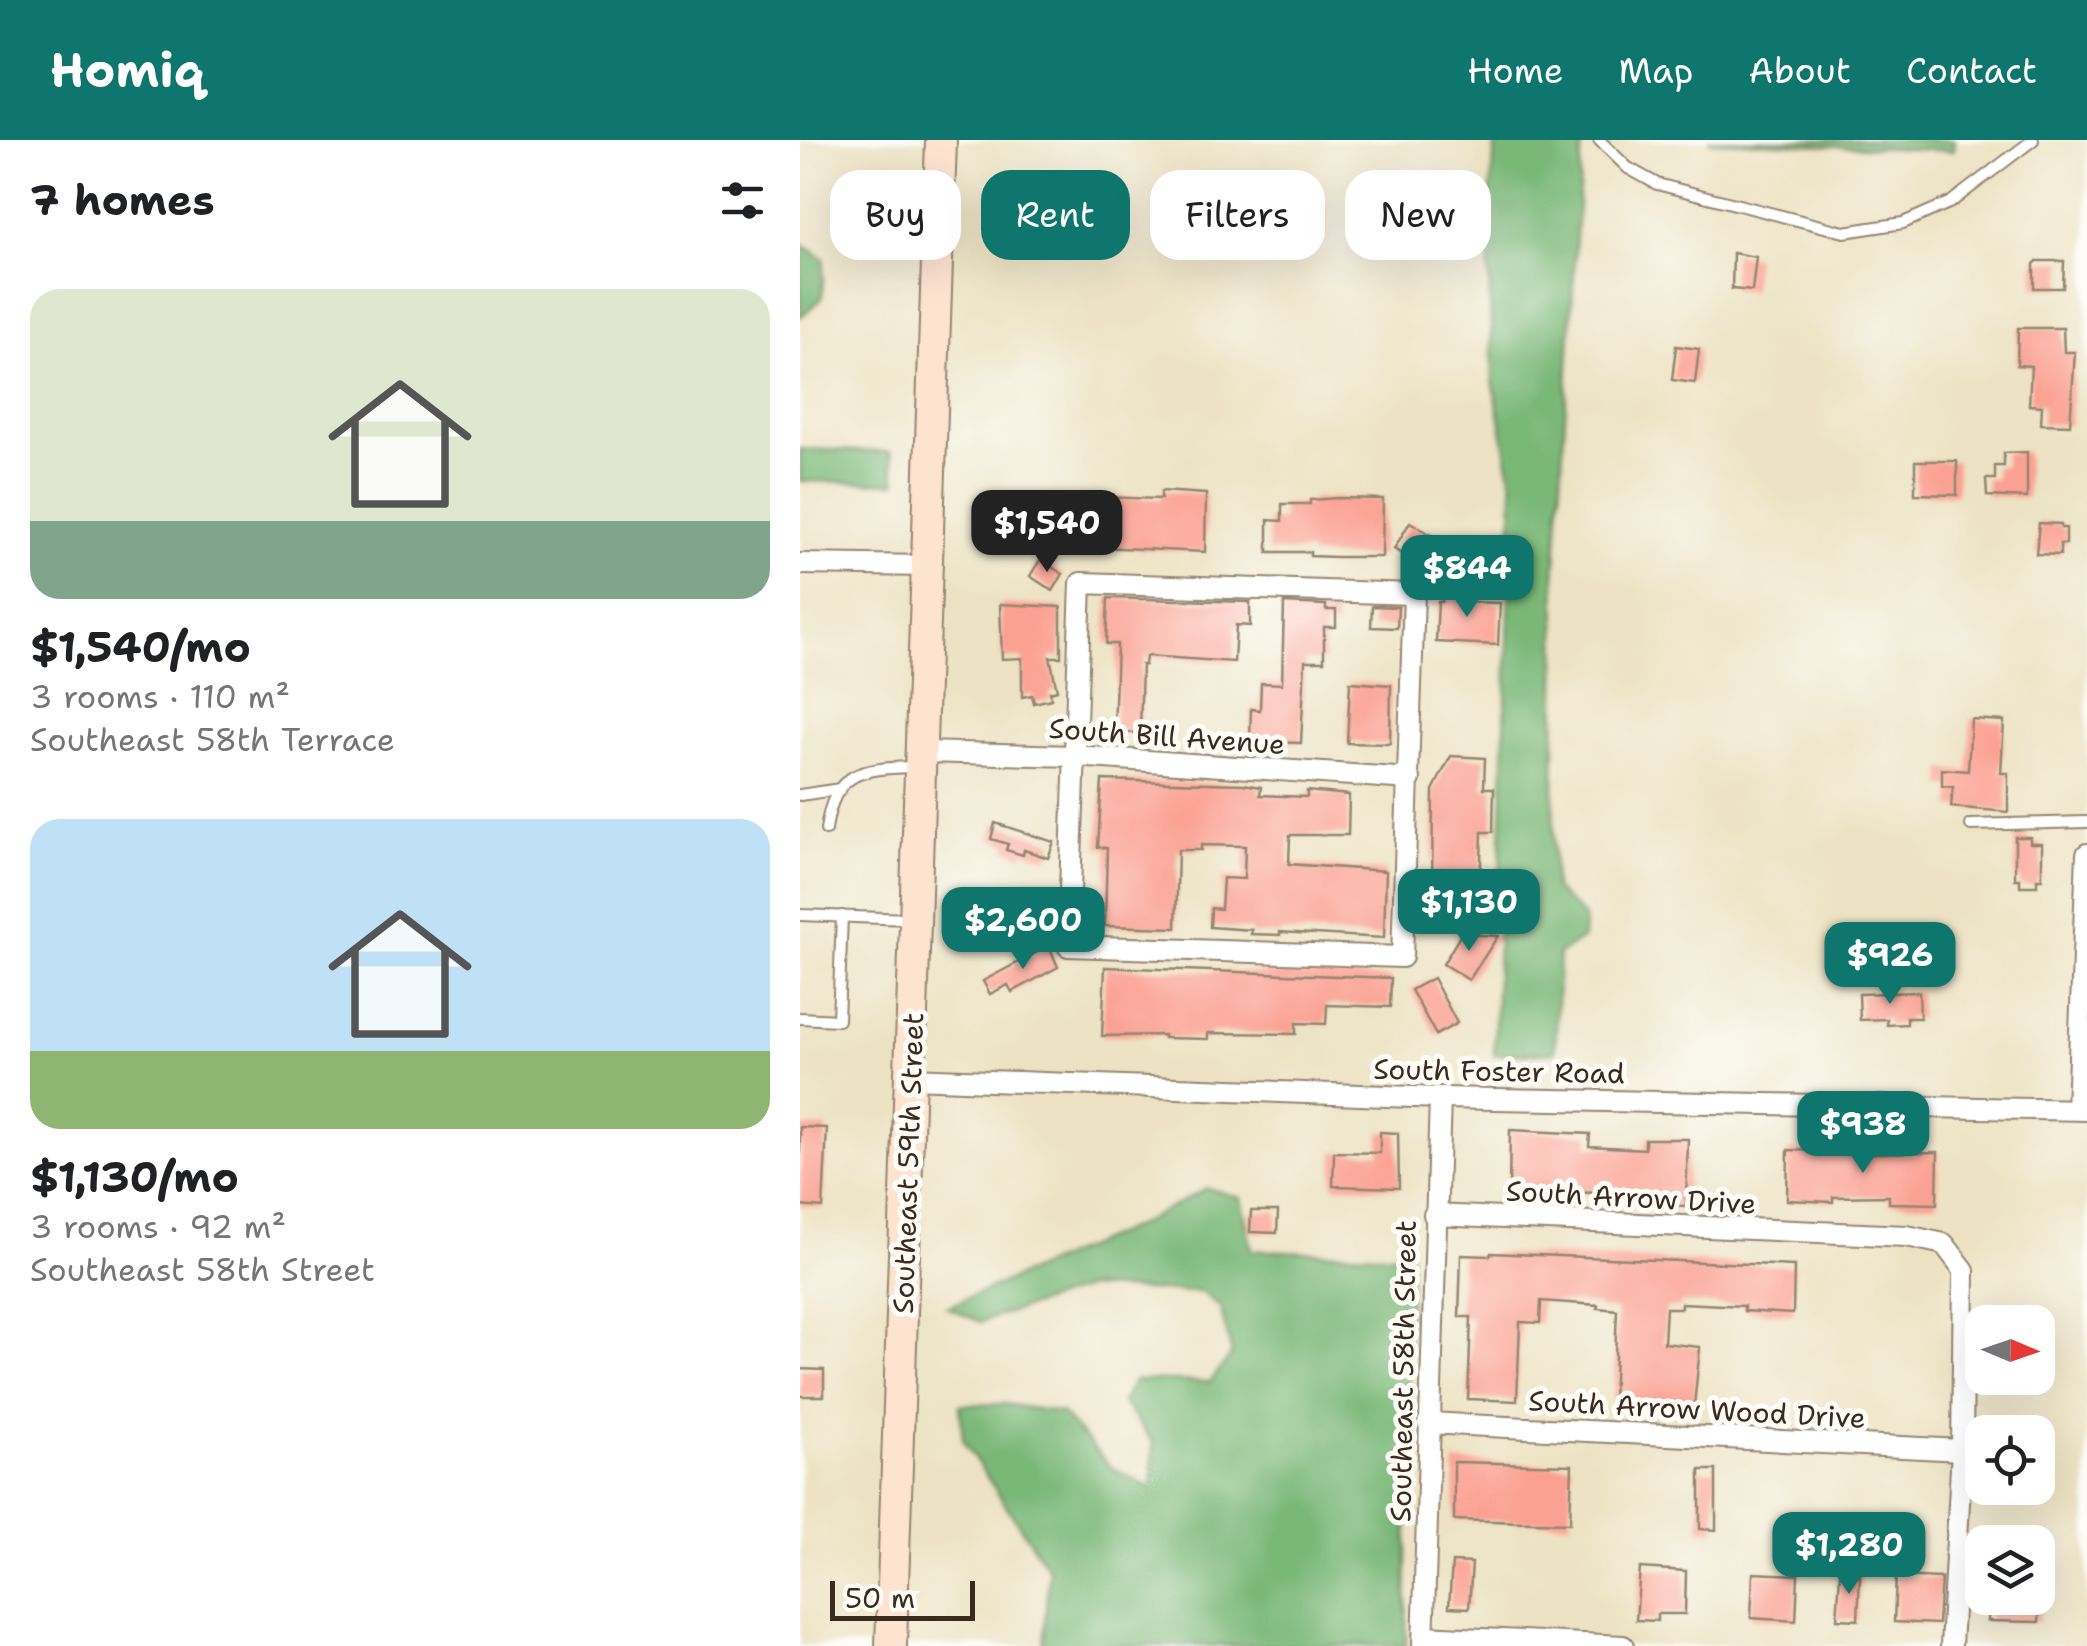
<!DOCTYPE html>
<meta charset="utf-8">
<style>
:root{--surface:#fff;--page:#f2f2f2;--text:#202124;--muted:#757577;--accent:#0f766e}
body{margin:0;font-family:"Shantell Sans",sans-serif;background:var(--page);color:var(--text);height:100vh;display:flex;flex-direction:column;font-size:38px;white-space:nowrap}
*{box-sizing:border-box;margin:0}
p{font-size:32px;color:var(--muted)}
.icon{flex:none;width:55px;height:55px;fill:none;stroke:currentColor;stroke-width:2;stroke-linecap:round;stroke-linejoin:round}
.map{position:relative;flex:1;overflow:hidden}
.details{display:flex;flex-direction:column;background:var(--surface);width:800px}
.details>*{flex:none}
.banner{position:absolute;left:30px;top:30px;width:950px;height:90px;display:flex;gap:20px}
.needle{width:65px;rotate:92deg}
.controls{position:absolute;left:1165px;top:1165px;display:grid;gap:20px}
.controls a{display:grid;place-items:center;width:90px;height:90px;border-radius:20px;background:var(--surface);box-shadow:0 10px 40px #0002;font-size:50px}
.scale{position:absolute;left:30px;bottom:25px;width:145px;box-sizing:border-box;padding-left:10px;border:5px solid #3b2a1e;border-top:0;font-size:28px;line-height:35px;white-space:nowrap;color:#3b2a1e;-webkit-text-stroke:8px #fdfcf7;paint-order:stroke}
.price{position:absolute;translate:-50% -85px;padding:0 22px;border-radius:20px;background:var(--accent);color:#fff;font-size:32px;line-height:65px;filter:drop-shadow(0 2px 5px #0008)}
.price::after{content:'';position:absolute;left:50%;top:60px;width:30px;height:22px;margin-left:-15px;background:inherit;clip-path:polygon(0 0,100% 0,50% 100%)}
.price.selected{background:#222;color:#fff}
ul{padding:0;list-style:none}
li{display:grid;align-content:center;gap:20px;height:530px;padding:0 30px}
li span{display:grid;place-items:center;height:310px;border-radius:30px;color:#555}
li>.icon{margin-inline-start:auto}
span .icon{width:180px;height:180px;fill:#fffc;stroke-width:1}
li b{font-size:42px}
h2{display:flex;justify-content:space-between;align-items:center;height:120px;padding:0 30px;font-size:42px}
.pill{padding:0 35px;border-radius:30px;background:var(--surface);box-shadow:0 10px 40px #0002;font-size:35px;line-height:90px}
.pill.selected{background:var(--accent);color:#fff}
header{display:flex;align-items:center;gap:60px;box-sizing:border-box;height:140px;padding:0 50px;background:var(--accent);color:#fff}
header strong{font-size:48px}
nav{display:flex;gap:55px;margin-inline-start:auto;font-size:35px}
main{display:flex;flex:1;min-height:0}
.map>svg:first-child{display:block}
.forest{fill:#7ab878;stroke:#5a714b;stroke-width:2.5}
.building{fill:#fba193}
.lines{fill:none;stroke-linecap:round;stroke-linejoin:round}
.service-casing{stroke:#948671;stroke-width:14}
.minor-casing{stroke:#948671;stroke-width:24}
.secondary-casing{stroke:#948671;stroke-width:34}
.service{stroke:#fff;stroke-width:10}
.minor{stroke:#fff;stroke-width:20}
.secondary{stroke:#fde4d1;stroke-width:30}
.labels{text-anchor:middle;stroke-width:10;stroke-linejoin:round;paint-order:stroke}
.street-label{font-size:28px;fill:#3b2a1e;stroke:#fdfcf7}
</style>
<header>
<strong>Homiq</strong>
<nav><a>Home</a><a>Map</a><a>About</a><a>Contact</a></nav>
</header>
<main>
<section class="details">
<h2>7 homes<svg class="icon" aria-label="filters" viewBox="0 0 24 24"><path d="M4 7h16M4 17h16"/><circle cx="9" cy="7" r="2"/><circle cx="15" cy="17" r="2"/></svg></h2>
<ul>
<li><span style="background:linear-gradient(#dfe7d0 75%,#7fa58c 0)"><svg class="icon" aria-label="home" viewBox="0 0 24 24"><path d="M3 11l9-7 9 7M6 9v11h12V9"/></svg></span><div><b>$1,540/mo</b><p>3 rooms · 110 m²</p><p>Southeast 58th Terrace</p></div></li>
<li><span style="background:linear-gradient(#bfe0f5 75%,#8fb573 0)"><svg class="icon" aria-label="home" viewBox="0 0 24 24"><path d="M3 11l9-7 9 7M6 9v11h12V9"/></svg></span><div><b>$1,130/mo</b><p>3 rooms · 92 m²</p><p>Southeast 58th Street</p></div></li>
</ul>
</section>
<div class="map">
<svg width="1287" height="1506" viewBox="0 0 1287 1506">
<rect width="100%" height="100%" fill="#fdfcf7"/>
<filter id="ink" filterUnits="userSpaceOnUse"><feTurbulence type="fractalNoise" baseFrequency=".01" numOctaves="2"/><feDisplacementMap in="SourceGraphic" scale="20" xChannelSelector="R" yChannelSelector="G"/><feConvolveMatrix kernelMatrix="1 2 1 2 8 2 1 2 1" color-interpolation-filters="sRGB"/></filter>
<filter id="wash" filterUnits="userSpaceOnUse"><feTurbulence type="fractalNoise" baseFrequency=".0048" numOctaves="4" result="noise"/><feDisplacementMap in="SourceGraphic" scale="40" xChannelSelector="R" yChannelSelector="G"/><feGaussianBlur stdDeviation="2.25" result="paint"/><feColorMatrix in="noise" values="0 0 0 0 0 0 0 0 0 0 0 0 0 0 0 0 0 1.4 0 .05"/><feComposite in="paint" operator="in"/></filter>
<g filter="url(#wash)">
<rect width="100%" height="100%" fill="#ede3c4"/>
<g class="forest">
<path d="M696,0H782L755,440C760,543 751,646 754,749L784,777L783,798L759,814L755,912L694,915L713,349L693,240L687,77Z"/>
<path d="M908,0H1154V11Z"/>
<path d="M0,103L24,119L22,159L0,177Z"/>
<path d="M0,309L91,312L96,343L0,341Z"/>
<path d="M407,1048L441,1058L452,1110L610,1115L606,1506H243L249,1430L163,1301L160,1265L205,1264L261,1273L311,1327L352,1348L353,1302L322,1262L334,1240L410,1242L432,1214L420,1167L401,1152L288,1148L180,1182L147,1167L340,1084Z"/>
</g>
<g id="blocks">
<g class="building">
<path d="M933,113L956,117L952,151L932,149Z"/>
<path d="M1237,121H1264L1263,148H1234V124Z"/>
<path d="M1218,188H1263L1264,212H1275L1270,285L1241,284L1242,266L1229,265L1231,226L1217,225Z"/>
<path d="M876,206L899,209L895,243L872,240Z"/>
<path d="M1227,312V358L1187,356L1186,339H1195V326H1204V313Z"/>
<path d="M1115,321H1157V355L1115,354Z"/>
<path d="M361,351L406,354L405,412L300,407V391L293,395L294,361H301V357L361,359Z"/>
<path d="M538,358L583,359L582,417H536L510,416V412H468V380L482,381V364H510V360Z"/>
<path d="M610,382L631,395L615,423L594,409Z"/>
<path d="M1239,383L1261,384V388H1266V404H1260V415L1236,414Z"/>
<path d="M240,420L263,434L253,451L230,436Z"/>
<path d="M643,446H658L661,462L700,463L698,505L636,502L638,462H642Z"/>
<path d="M308,458L450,462V486L436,485L434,522L346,516L345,525H342L340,593L314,592L317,504H306Z"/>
<path d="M484,463L526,465V470H536V487H524V521H505L501,603L459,602V597H450L451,569L460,570L461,543L482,544Z"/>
<path d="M200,464L261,467V517H250L257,550L250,552L251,559L234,563L232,555L222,557V518L202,519Z"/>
<path d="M572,466L598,467L597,488L571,487Z"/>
<path d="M550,542L591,545L590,604L547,603Z"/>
<path d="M1171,579L1204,581L1201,633H1208V672L1151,667L1153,647L1142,646V629L1168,631Z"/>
<path d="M651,616L685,618L684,648H694L693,692H682L680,752L632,750L633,650Z"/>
<path d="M302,640L443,644L461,647L460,655L507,657V651L549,655L548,695H490L489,724L586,731L584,798L480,792V795L451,794L452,790L410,787L411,768L421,769L423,738L444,739L445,706L401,705V710H378L376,788L305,786L307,708L298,707Z"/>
<path d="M195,683L254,702L248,718L224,710L223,715L206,710L208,704L191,699Z"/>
<path d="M1215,697H1230V703H1242V739H1237V746H1220V739H1215Z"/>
<path d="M202,773L249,774V796L201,794Z"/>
<path d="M661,794L698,796L669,840L643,824Z"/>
<path d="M249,806L258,827L212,852L208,845L190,854L183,841Z"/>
<path d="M305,827L591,838L590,867L527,865L526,884L496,883V894L408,893V899L364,898V895L302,896Z"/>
<path d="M633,838L657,883L636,895L611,850Z"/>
<path d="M1119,852L1120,878H1107V884L1087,885V879L1060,880L1059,854Z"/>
<path d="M0,987L27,988L23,1068L0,1066Z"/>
<path d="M710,990L790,994L789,1006L845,1009V999H888L886,1066L843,1064L844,1054L709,1051Z"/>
<path d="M580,992L598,993L599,1048L533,1046L534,1012L580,1013Z"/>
<path d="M988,1010L1034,1011V1014L1138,1012L1137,1064L1089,1063V1056L1033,1057V1062L987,1060Z"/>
<path d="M451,1071H478L477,1093L450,1092Z"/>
<path d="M691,1113L994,1126L993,1174L944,1171V1166L881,1163V1168H866L864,1203L900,1207L894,1266L813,1261L817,1170L797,1168L798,1165L741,1161L740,1183L720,1182L717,1261L668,1259L671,1177H659L661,1115L690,1116Z"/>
<path d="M0,1229L24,1230V1256H0Z"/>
<path d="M654,1322L772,1325L770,1383L654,1380Z"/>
<path d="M900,1330H916V1390L900,1389Z"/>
<path d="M652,1422L672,1423L669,1468L649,1467Z"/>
<path d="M840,1428L886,1431L885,1474H857V1481L836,1480Z"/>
<path d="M953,1433L998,1435L996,1481L951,1478Z"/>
<path d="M1040,1434L1060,1435L1058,1480L1037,1479Z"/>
<path d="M1096,1436L1141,1438L1138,1484L1094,1482Z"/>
<path d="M1189,1458H1240L1239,1482L1188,1481Z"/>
</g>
</g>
</g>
<g filter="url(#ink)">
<use href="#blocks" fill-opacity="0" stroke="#948671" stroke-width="2.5"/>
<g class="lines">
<g class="service-casing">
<g id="service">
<path d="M799,0L828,28L857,44L1044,92L1103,83L1151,62L1233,0"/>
<path d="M0,655L40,649"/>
<path d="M1171,685L1287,682"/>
<path d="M26,690C34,629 63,629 114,627"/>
<path d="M0,775L110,779"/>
<path d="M0,878L38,880L42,776"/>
</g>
</g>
<g class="minor-casing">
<g id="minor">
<path d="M0,424L128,426"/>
<path d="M281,443L614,454L602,817L268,806Z"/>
<path d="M121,612L275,616L610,639"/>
<path d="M111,938L640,958L1287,970"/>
<path d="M1277,969L1287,714"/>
<path d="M634,1075L1107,1096L1144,1104L1164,1130L1162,1310L1151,1506"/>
<path d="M628,1283L1162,1310"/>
<path d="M624,1496L823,1506"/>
<path d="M623,1506L640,958"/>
</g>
</g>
<g class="secondary-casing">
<path id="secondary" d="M91,1506L141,0"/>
</g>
<use href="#service" class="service"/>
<use href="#minor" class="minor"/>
<use href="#secondary" class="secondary"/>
</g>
</g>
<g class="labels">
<g class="street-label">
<text transform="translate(367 596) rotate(4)" y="10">South Bill Avenue</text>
<text transform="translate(699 931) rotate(1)" y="10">South Foster Road</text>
<text transform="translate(108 1023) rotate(-88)" y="10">Southeast 59th Street</text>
<text transform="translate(831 1057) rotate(3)" y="10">South Arrow Drive</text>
<text transform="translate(603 1231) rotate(-89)" y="10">Southeast 58th Street</text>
<text transform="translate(897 1269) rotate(3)" y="10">South Arrow Wood Drive</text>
</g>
</g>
</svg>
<div class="controls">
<a><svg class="needle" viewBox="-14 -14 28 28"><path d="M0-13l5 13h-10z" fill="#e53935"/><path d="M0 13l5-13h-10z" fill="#757577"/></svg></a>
<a><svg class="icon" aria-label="locate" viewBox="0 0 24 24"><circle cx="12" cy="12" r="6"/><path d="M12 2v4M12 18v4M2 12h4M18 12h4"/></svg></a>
<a><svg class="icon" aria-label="layers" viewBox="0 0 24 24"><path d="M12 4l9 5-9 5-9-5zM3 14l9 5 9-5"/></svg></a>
</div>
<div class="scale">50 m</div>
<b class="price selected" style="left:247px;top:435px">$1,540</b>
<b class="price" style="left:667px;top:480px">$844</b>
<b class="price" style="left:669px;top:814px">$1,130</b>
<b class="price" style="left:223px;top:832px">$2,600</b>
<b class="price" style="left:1090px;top:867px">$926</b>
<b class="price" style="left:1063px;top:1036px">$938</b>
<b class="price" style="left:1049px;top:1457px">$1,280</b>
<div class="banner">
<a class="pill">Buy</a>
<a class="pill selected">Rent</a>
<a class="pill">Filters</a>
<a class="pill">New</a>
</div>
</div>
</main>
